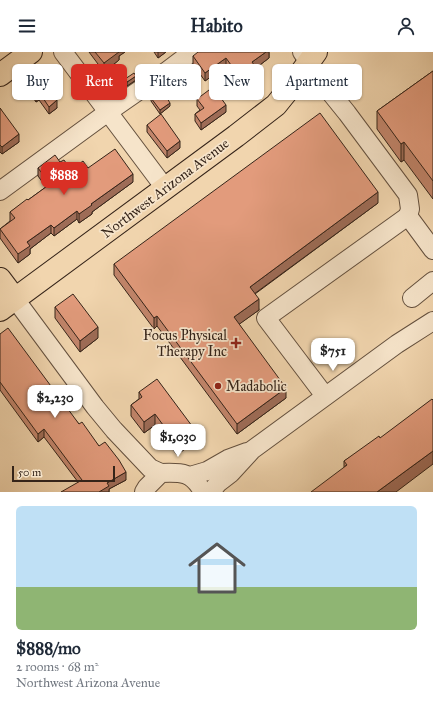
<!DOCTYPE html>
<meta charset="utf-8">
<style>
:root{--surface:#fff;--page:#f2f2f3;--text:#1f2937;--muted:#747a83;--line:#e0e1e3;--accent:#d93025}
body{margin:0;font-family:"IM FELL Great Primer",serif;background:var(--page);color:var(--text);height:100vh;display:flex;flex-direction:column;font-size:15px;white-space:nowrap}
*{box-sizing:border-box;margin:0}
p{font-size:13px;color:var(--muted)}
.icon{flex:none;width:22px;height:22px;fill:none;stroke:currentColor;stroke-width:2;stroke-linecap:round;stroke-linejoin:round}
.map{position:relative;height:440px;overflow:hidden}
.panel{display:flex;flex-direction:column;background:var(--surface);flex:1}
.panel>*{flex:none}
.top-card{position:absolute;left:12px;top:12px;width:409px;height:36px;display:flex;gap:8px}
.scale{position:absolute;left:12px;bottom:10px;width:103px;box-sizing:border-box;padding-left:4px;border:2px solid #352419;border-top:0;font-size:11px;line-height:14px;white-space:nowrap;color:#352419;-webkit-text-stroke:3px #f6e4ca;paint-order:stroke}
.price{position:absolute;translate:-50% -34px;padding:0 9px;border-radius:8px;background:#fff;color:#222;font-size:13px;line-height:26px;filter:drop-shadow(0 1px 2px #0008)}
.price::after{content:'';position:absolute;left:50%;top:24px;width:12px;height:9px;margin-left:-6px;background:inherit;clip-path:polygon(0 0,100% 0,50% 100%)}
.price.selected{background:var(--accent);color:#fff}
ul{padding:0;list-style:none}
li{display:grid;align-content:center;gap:8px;height:212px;padding:0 16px}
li+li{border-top:1px solid var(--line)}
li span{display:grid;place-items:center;height:124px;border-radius:6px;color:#555}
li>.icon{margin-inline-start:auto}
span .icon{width:72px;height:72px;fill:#fffc;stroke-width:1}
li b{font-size:17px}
.chip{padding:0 14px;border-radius:6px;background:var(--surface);box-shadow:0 1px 3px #0004;font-size:14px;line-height:36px}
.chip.selected{background:var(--accent);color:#fff}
header{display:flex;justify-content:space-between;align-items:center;height:52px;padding:0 16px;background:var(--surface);font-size:18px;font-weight:700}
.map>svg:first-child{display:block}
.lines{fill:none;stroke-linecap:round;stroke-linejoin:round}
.minor-casing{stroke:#64503e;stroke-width:20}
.major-casing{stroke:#352419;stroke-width:24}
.minor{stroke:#f6e4ca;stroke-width:18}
.major{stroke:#f1d5ae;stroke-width:22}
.wall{fill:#c2856b;stroke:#352419}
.shaded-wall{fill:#9e6c57;stroke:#352419}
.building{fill:#e29b7c;stroke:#352419}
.poi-dot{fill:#8f2418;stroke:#f6e4ca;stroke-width:1.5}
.labels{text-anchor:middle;stroke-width:3.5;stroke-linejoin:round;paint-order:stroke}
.street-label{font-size:14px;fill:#352419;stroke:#f6e4ca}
.poi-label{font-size:14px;fill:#352419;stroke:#f6e4ca;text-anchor:end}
</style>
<header><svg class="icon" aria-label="menu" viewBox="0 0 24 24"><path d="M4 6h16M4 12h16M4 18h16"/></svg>Habito<svg class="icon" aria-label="person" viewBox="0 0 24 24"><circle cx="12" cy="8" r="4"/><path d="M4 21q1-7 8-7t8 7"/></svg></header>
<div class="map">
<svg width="433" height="440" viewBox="0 0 433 440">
<rect width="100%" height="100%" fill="#f1d5ae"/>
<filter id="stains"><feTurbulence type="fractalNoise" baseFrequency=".005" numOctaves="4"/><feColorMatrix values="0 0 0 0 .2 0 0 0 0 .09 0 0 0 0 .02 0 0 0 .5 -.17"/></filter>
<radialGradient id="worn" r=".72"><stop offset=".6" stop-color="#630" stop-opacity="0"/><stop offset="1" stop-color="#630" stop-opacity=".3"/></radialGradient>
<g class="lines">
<g class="minor-casing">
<g id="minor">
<path d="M63,0L165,136"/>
<path d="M302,0L326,35L347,61L408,143L410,157L408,164"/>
<path d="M0,139L108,60L167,19L192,0"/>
<path d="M412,246L433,229"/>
<path d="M15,247L95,355L114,378L150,416L161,421"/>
<path d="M325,344L266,266L408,164L433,198"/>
<path d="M190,424L207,419L228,407L247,400"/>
<path d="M144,440L147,435L161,421C182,420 192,420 203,440"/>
<path d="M211,440L218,431L231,421L252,398L397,292L433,269"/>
</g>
</g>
<g class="major-casing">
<g id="major">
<path d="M0,23L31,0"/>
<path d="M0,227L15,247"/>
<path d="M0,258L236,84L276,53L293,32L316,0"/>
</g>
</g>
<use href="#minor" class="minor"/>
<use href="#major" class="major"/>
</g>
<g class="wall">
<path d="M89,0H125L119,4V8L104,20Z"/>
<path d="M154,0H166L158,6Z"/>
<path d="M269,0V6L256,16L259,29L244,40L226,14L205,29L193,12V4Z"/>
<path d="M433,19V147L404,108L401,110L377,77V59Z"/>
<path d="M28,25L48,36L57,56L49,62L39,48L36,50L26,36V29L28,28Z"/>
<path d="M125,27L136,28L127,34L125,31Z"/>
<path d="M151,46L170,54L160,62L151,49Z"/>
<path d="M197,47L226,60L201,78L195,69V62L200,58L197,54Z"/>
<path d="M0,56L19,90L2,102L0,100Z"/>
<path d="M147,73L180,96L167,106L147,80Z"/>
<path d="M60,110L71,118L88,116L133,130L92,160V162L79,171L77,167L54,184L51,181L30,197V202L18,211L0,186V177L10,169V160L28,148L46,135L38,124V116Z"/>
<path d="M378,151L255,242L259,258L239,272L286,346L237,382L157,274L154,277L114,223V212Z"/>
<path d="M55,255L98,286L80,300L55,266Z"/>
<path d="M0,282L79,372L99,394L126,428L109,437V440L78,430L44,385L38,390L0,338Z"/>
<path d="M139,340L195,389L177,403L155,373L144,381L131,364V353L139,347Z"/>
<path d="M380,386L344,415V409Z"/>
</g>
<g class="shaded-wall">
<path d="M117,0H125L119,4V8L104,20V11Z"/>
<path d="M158,0H166L158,6Z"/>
<path d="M266,0H269V6L252,19V10Z"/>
<path d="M226,6V14L205,29V21Z"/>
<path d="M259,20V29L244,40V31Z"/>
<path d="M136,24V28L127,34V30Z"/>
<path d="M39,40V48L36,50V42Z"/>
<path d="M57,48V56L49,62V55Z"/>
<path d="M170,51V54L160,62V58Z"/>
<path d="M226,53V60L201,78V71Z"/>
<path d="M19,82V90L2,102V95Z"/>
<path d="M180,89V96L167,106V99Z"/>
<path d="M404,90V108L401,110V92Z"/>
<path d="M133,122V130L92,160V162L79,171V162L91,152Z"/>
<path d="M378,140V151L250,245V235Z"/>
<path d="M77,159V167L54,184V176Z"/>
<path d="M51,173V181L30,197V202L18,211V202L27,190Z"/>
<path d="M259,247V258L234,276V265Z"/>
<path d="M157,264V274L154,277V266Z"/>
<path d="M98,275V286L80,300V289Z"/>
<path d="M286,336V346L237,382V372Z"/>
<path d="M155,362V373L144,381V370Z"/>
<path d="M44,377V385L38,390V382Z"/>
<path d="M195,378V389L177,403V392Z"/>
<path d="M433,399V412L396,440H377Z"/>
<path d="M126,420V428L109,437V440H99L107,431Z"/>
</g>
<g class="building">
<path d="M95,0H119L104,11Z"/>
<path d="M198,0H266L252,10L259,20L244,31L226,6L205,21L193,4Z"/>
<path d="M36,19L37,21L39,20L48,33L47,34L57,48L49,55L39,40L36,42L26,29L29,27L28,25Z"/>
<path d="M433,19V129L404,90L401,92L377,59Z"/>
<path d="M134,21L136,24L127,30L125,27Z"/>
<path d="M213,35L226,53L201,71L195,62L204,56L197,47Z"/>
<path d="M162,38L170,51L160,58L151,46Z"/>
<path d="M0,56L19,82L2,95L0,93Z"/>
<path d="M320,61L378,140L250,235L259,247L234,265L286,336L237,372L157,264L154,266L114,212Z"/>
<path d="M161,62L180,89L167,99L147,73Z"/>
<path d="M115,97L133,122L91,152L92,153L79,162L77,159L54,176L51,173L27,190L30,194L18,202L0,177L15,166L10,160L27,147L28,148L50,132L38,116L55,103L60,110L64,108L71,118L83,109L88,116Z"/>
<path d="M73,242L98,275L80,289L55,255Z"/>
<path d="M8,276L79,372L82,370L99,394L105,390L119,408L126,420L107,431L109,434L99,440H61L82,428L44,377L38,382L0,330V282Z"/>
<path d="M157,327L195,378L177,392L155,362L144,370L131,353L142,345L139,340Z"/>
<path d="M432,347L433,348V399L377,440H311L347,413L344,409L379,384L380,386Z"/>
</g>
<g class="poi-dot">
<path d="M234 285h4v4h4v4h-4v4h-4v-4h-4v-4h4z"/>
<circle cx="218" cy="334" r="4"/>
</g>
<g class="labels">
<g class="street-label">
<text transform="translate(165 136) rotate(-37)" y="5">Northwest Arizona Avenue</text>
</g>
<g class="poi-label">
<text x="227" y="288">Focus Physical<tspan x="227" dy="16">Therapy Inc</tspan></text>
<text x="226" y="339" text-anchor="start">Madabolic</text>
</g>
</g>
<rect width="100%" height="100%" filter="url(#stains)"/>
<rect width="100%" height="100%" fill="url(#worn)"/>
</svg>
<div class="scale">50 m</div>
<b class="price selected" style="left:64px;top:144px">$888</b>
<b class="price" style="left:333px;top:320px">$751</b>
<b class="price" style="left:55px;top:367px">$2,230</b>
<b class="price" style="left:178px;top:406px">$1,030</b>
<div class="top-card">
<a class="chip">Buy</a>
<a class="chip selected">Rent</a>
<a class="chip">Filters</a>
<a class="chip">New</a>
<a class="chip">Apartment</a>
</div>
</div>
<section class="panel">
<ul>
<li><span style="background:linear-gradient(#bfe0f5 65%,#8fb573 0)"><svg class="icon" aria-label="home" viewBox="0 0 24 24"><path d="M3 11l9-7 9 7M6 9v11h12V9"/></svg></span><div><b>$888/mo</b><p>2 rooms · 68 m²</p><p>Northwest Arizona Avenue</p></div></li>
</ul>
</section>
